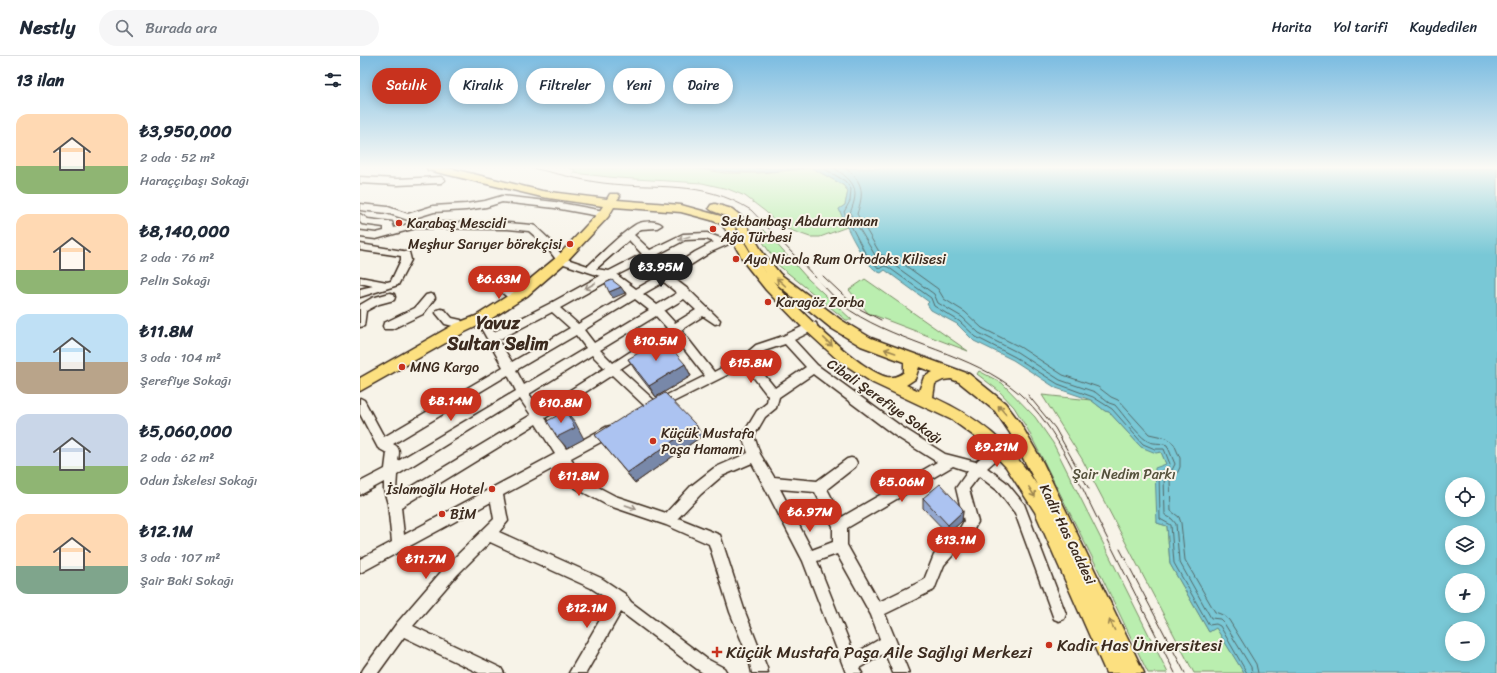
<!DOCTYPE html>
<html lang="tr">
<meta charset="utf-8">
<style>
:root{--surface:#fff;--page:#f6f6f7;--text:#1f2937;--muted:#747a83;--line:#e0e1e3;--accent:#c8321e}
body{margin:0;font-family:Sriracha,sans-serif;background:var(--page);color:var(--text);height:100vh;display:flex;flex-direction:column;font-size:15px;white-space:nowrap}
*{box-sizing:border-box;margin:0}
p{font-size:13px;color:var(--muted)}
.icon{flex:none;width:22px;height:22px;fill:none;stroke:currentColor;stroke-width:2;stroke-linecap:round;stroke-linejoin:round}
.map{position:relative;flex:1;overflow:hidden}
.panel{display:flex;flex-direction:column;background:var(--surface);width:360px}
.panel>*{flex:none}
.hud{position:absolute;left:12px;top:12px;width:380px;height:36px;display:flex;gap:8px}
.tools{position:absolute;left:1085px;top:421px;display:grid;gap:8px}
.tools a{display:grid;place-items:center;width:40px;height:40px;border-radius:50%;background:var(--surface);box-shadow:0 2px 10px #0003;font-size:20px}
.price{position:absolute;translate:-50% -34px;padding:0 9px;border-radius:14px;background:var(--accent);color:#fff;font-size:13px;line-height:26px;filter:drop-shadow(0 1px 2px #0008)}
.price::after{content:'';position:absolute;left:50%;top:24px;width:12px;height:9px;margin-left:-6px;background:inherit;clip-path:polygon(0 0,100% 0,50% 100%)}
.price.on{background:#222;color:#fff}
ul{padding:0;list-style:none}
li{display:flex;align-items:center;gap:12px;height:100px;padding:0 16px}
li span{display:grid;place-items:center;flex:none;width:112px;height:80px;border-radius:12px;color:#555}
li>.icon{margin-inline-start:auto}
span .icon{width:48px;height:48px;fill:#fffc;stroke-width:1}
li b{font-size:17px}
h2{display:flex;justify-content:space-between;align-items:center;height:48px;padding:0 16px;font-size:17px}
.tag{padding:0 14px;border-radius:18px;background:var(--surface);box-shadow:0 2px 10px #0003;font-size:14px;line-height:36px}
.tag.on{background:var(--accent);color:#fff}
header{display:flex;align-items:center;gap:24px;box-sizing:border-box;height:56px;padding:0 20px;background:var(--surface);border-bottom:1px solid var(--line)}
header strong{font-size:19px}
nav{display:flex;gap:22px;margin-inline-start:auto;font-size:14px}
.search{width:280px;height:36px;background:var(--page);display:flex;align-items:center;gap:10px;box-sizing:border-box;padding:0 14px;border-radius:22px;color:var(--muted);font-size:15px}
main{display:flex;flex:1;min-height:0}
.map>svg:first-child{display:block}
.green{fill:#baeeaf;stroke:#7a8c66}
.water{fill:#79c8d6;stroke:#60898c;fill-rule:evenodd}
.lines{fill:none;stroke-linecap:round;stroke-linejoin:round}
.shore{stroke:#546968;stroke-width:1}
.minor-casing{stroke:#3b2a1e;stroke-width:3}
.major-casing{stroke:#3b2a1e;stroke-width:3}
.minor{fill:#f7f3e8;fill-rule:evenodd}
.major{fill:#fce080;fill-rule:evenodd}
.tram{stroke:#3b2a1e;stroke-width:1}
.wall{fill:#94a8cf;stroke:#3b2a1e}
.shaded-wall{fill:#7888a9;stroke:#3b2a1e}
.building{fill:#acc3f1;stroke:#3b2a1e}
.oneway{stroke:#998e83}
.oneway2{stroke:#9c854f}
.poi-dot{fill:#c8321e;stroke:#f7f3e8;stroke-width:1.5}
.labels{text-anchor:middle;stroke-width:4;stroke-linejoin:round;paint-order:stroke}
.poi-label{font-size:14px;fill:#3b2a1e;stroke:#f7f3e8;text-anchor:start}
.street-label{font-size:14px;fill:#3b2a1e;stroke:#f7f3e8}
.park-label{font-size:14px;fill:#54513b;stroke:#f7f3e8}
.near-poi-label{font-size:17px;fill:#3b2a1e;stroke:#f7f3e8;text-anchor:start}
.district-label{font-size:18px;font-weight:bold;fill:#3b2a1e;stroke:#f7f3e8}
</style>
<header>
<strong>Nestly</strong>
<div class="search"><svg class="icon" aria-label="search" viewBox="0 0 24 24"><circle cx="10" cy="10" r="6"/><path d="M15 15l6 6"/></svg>Burada ara</div>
<nav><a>Harita</a><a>Yol tarifi</a><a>Kaydedilen</a></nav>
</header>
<main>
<section class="panel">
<h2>13 ilan<svg class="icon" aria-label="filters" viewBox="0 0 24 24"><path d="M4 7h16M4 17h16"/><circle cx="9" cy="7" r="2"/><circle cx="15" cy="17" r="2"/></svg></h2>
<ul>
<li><span style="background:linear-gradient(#ffd9b3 65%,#8fb573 0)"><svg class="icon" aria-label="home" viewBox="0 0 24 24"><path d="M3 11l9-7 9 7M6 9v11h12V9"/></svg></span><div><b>₺3,950,000</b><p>2 oda · 52 m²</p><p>Haraççıbaşı Sokağı</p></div></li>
<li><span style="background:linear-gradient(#ffd9b3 70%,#8fb573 0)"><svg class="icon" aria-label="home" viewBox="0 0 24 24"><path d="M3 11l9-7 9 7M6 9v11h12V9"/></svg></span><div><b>₺8,140,000</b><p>2 oda · 76 m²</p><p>Pelin Sokağı</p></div></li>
<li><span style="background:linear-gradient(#bfe0f5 60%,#b9a48a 0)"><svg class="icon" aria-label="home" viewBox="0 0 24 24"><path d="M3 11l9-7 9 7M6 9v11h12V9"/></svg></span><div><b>₺11.8M</b><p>3 oda · 104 m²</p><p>Şerefiye Sokağı</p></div></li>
<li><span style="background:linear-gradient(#c9d6e8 65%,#8fb573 0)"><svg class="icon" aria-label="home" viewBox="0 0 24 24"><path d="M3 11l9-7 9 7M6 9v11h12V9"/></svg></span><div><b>₺5,060,000</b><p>2 oda · 62 m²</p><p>Odun İskelesi Sokağı</p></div></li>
<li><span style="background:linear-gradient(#ffd9b3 65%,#7fa58c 0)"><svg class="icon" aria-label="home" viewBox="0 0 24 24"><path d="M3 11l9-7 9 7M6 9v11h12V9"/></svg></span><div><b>₺12.1M</b><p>3 oda · 107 m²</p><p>Şair Baki Sokağı</p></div></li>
</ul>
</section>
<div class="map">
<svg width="1137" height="617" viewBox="0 0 1137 617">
<rect width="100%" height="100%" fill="#f7f3e8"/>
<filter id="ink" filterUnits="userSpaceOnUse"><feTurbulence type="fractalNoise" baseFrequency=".025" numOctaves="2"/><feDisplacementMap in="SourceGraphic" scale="8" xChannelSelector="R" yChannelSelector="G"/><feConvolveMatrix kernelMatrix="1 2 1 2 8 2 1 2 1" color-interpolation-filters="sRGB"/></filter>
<g filter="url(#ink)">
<g class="green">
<path d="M209,112H333L365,117H399L452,112L483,129L488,135L485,149L479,153L487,171L460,181H450L419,170L406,156L385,140L368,133L342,127L258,122L213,117L215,114Z"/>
<path d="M404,174L448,223L492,264H486L418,209L397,177Z"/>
<path d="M505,223L608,295L508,257L489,234Z"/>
<path d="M619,315L642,327L675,361L693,387L808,617H788L735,507L668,374L654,351L639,335L617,318Z"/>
<path d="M682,339L731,344L745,355L749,356L781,391L801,395L806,408L797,467L807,470L810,508L849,576L856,571L884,617H834L722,403Z"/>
</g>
<g class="water">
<path d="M333,112H444C407,118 370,117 333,112Z"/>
<path d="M452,112H1137V617H884L856,572L849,576L810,508L807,470L797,467L795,412L806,408L801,396L796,397L781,391L749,356L745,355L731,344L696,332L653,304L614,285L597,268L571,254L567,248L569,246L525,214L521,217C505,213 485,168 479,153L485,149L488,135L483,129ZM1092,428H1118V454H1092ZM1092,476H1118V502H1092ZM1092,524H1118V550H1092ZM1092,572H1118V598H1092Z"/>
</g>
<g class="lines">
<g class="shore">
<path d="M363,112H405"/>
<path d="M463,112L485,125L491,133L490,145L484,156L504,195L519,213L524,210L528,211L571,242L574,250L599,265L616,281L655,301L698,328L733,341L752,353L783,388L795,393H804L810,408L808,412L799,416L800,463L811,469L814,507L849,569L856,568L860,570L887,617"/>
<path d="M474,112C495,126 500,133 490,157L519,206L526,205L531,207L574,238L578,247L602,261L619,277L657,296L700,324L735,336L749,347L755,349C763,358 777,378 786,384C793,389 800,386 807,389L815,408L812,414L804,420L805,459L812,463L816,468L819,505L851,562L860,563L864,567L891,611L892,617"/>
<path d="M485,112C504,126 504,137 497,158L521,199L535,202L578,233L584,243L605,256L622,272L660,291L703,319L738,331L751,341L758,344L789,378L807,382L814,388L820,402V411L817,418L810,424L811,455L819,461L821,467L825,504L855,556L863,559L869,564L896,608L898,617"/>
</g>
<g class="minor-casing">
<g id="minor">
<path d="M0,121L37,123L81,121L85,124L81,127L37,129L0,127Z"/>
<path d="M142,140L195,146L244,155L248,158L244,161L195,152L142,146L126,151L106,154L74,156L48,164L27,157L0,154V148L28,151L48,158L73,150L106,148L125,145Z"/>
<path d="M0,158L8,163L32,166L34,172L56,166L148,167L172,169L175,170L191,185L204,202L228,210C243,196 258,180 275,169C280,165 297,164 302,169L297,172L281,173L274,179L290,194L323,178L347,177L363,183L375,179L378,180L380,182L378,184L351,196L312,221L329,234L360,264L359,267L355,268L343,260L321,274L354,316L382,301L396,289L423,280L452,266L456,267L457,270L456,273L434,284L457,309L542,371L585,398L616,406C623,400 634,386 644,389L646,393L644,397L627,412L646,426L664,448L706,558L704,563L699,565L694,563L655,457L637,434L619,420L609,433L618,466L610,480L584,509L574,534L525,558L549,617H533L525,597L499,612L502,617H486L443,505L392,407L362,420L341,438L318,462L360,479L385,556L407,612L408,617H392L389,603L370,556L349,488L306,469L247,449L210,429L201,408L143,439L148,465L139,476L241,522L265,538L271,546L347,603L364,612L367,617H343L337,613L261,556L226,617H209L251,545L231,532L130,486L97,519L53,570L141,612L144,617H119L44,581L18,617H1L4,612L37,567L87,509L134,463L131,446L0,517V503L32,486L28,448L24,434V426L0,439V426L25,413L27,397L18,392L0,358V342L4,344L24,381L143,311L116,263L117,260H125L134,276L189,248L240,220L198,206L185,189L169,175L148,173L56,172L16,183L0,181V175L16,177L24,175V171L2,168L0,166ZM346,183L354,186L335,196L306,215L295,200L325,184ZM269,184L282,198L249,215L236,213ZM287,204L299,220L276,233L257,219ZM250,224L268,238L218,268L200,252ZM304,226L317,237L297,249L283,238ZM275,243L289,254L234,287L224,274ZM324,243L336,254L315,267L304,255ZM192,256L210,272L152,306L138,284ZM296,260L307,272L253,307L240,294ZM216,279L226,292L164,329L156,314ZM313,279L345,320L295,345L260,313ZM425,288L446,311L415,332L393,305L404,295ZM232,299L245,312L180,353L169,338ZM385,310L408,340L407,347L397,355L382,380L388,397L354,412L331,430L306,457L255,440L219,421L211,402L254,379L256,375L254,371L250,370L246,371L206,393L185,362L252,319L289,354L293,356ZM453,318L534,379L577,406L482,461L467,433L495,411L497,407L495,403L491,402L487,403L457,425L414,421L400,398L394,380L405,361L416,352L419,341ZM148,319L156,335L38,405C39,397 41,392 33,388ZM160,343L171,359L38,439L36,434L37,419ZM176,368L195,398L44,479L41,451ZM593,410L608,415L596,432L604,465L600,472L574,499L564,524L519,546L487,489V472ZM420,433L455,436L473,470V486L452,494ZM477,498L511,559L520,583L494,598L457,505Z"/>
<path d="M0,188L49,196L51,204L38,229L0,241V233L13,230L0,227V221L27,226L31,225L41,204V200L0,194Z"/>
<path d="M137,225L159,238L160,241L159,244H151L134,230L132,228Z"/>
<path d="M30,237L34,238L35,241L34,244L19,248L6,255L4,270L0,271V249L12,242Z"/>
<path d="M70,238L74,239L75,242L63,258L32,273H24L23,270L24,267L55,252L66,239Z"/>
<path d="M81,253L85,254L92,262L101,264L105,272L104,275H96L93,270L85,268L76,257L77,254Z"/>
</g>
</g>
<g class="major-casing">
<path id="major" d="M67,112H89L182,135L247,143L250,138H258L260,140L257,144L321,149L368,162C363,157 353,157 349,152L351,149L355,148L372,153L382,161L403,197L420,218L481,264L511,282L609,318L645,347L660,367L683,407L784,617H746L675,456L646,411L621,385L592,364L513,327L478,304L442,271L406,234L386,209L366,174L361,168L351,164L321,156L254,151L248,161L205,207L167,240L126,266L105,276L0,335V322L95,268L116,260L157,234L197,201L239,156L243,150L182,141L68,114ZM370,164L374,166L395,203L408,219L392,199ZM413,225L471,272L501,290L544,306V316C540,320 533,322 527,321C498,314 434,249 413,225ZM559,311L573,316L564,321L559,335L546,329L555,323ZM591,323L599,326L635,355L650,377L677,429C649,387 620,362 573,341L575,328L583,324Z"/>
</g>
<use href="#minor" class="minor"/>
<use href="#major" class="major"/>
<g class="tram">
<path d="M172,112C196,117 219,124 243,127C298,134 341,123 391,154L481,248C531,286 599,293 650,330C694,362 716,421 740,468C765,518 790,567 815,617"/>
<path d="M463,220L496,251L521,264"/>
<path d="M668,339L695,372L729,433"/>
<path d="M760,493L825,617"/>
</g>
</g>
<g class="wall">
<path d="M268,303L325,308L331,320L296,341L275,314Z"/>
<path d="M336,369L342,380L275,427L235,379Z"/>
<path d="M563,442L603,455L602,465L588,478L563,452Z"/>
</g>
<g class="shaded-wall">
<path d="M261,231L265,237L253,242L249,236Z"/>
<path d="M325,308L331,320L296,341L289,330Z"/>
<path d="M206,355L215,366L224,383L207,392L197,381Z"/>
<path d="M336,369L342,380L275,427L267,417Z"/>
<path d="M603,455L602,465L588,478V469Z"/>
</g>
<g class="building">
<path d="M252,224L261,231L249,236L245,227Z"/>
<path d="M303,283L325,308L289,330L268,303Z"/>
<path d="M305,337L336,369L267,417L235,379L268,358Z"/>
<path d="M206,355L215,372L197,381L187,365Z"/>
<path d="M580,428L602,452L603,455L588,469L563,442Z"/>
</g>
<defs><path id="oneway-shaft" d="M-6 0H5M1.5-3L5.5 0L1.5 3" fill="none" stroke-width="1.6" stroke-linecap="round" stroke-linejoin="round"/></defs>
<g class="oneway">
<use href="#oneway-shaft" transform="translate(324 182) rotate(162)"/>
<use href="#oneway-shaft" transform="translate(230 230) rotate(150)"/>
<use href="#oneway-shaft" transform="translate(271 451) rotate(19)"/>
</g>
<g class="oneway2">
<use href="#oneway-shaft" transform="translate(421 226) rotate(-138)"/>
<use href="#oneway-shaft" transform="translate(468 286) rotate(44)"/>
<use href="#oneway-shaft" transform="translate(530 295) rotate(-161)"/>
<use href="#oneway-shaft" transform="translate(642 354) rotate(-131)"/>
<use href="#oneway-shaft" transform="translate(672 436) rotate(58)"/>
<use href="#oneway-shaft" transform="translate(752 569) rotate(-116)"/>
</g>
</g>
<linearGradient id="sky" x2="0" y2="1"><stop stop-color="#7bbce1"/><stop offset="0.56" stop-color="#fbfaf5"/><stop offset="1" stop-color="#fbfaf5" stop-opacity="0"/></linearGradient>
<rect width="1137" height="199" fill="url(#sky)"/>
<g class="poi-dot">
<circle cx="39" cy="167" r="4"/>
<circle cx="353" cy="173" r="4"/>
<circle cx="210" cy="188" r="4"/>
<circle cx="376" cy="203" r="4"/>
<circle cx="408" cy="246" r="4"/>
<circle cx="42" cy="311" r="4"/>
<circle cx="293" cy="385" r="4"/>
<circle cx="132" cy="433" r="4"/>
<circle cx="82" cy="458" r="4"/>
<circle cx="689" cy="589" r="4"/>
<path d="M355 590h4v4h4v4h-4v4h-4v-4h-4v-4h4z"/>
</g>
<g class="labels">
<g class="poi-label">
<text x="361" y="170">Sekbanbaşı Abdurrahman<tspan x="361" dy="16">Ağa Türbesi</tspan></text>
<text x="47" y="172">Karabaş Mescidi</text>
<text x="202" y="193" text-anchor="end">Meşhur Sarıyer börekçisi</text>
<text x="384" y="208">Aya Nicola Rum Ortodoks Kilisesi</text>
<text x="416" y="251">Karagöz Zorba</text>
<text x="50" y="316">MNG Kargo</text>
<text x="301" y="382">Küçük Mustafa<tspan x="301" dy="16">Paşa Hamamı</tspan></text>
<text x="124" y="438" text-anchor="end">İslamoğlu Hotel</text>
<text x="90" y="463">BİM</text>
</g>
<g class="street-label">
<text transform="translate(525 345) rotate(35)" y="5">Cibali Şerefiye Sokağı</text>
<text transform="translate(708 478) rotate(64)" y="5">Kadir Has Caddesi</text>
</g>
<g class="park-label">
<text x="764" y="423">Şair Nedim Parkı</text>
</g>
<g class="near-poi-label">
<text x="697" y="595">Kadir Has Üniversitesi</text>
<text x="366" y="602">Küçük Mustafa Paşa Aile Sağlıgi Merkezi</text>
</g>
<g class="district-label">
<text x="138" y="273">Yavuz<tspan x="138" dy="21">Sultan Selim</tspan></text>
</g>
</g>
</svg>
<div class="tools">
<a><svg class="icon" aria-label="locate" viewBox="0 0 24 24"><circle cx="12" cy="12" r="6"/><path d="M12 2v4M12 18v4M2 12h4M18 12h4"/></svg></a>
<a><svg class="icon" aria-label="layers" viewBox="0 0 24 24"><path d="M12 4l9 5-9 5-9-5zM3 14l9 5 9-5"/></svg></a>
<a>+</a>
<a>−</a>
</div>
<b class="price on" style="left:301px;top:232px">₺3.95M</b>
<b class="price" style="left:139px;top:244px">₺6.63M</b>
<b class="price" style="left:296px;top:306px">₺10.5M</b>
<b class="price" style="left:391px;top:328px">₺15.8M</b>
<b class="price" style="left:91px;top:366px">₺8.14M</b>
<b class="price" style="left:201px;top:368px">₺10.8M</b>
<b class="price" style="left:637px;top:412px">₺9.21M</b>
<b class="price" style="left:219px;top:441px">₺11.8M</b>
<b class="price" style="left:542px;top:447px">₺5.06M</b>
<b class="price" style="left:450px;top:477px">₺6.97M</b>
<b class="price" style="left:596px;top:505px">₺13.1M</b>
<b class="price" style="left:66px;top:524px">₺11.7M</b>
<b class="price" style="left:227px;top:573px">₺12.1M</b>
<div class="hud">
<a class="tag on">Satılık</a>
<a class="tag">Kiralık</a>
<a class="tag">Filtreler</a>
<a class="tag">Yeni</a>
<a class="tag">Daire</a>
</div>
</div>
</main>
